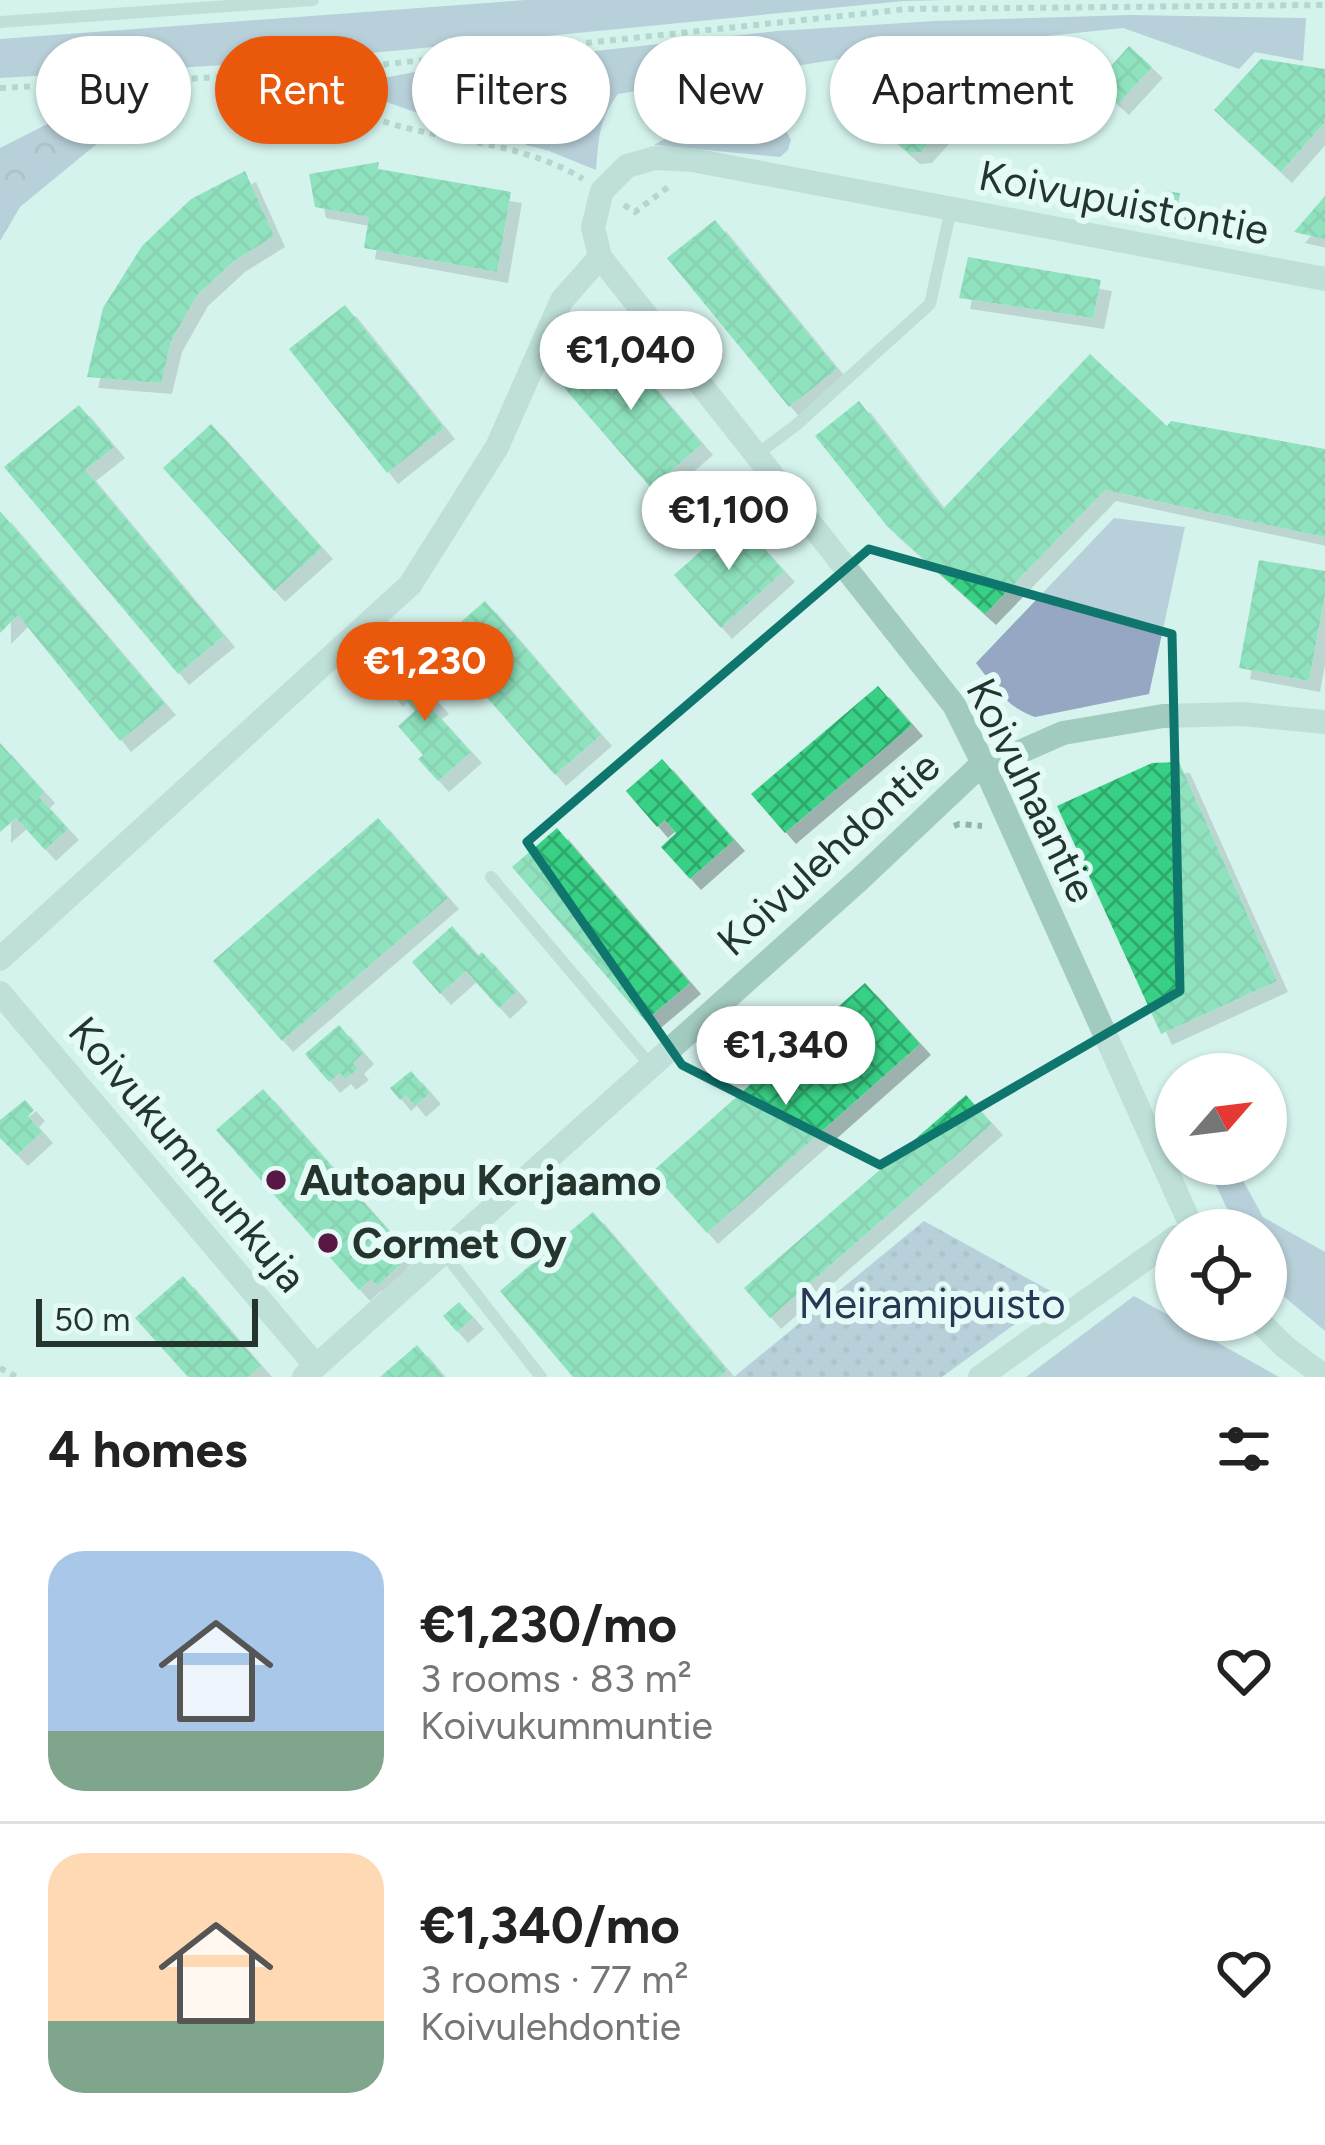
<!DOCTYPE html>
<meta charset="utf-8">
<style>
:root{--surface:#fff;--page:#f6f6f6;--text:#222;--muted:#767676;--line:#e0e0e0;--accent:#ea580c}
body{margin:0;font-family:Figtree,sans-serif;background:var(--page);color:var(--text);height:100vh;display:flex;flex-direction:column;font-size:45px;white-space:nowrap}
*{box-sizing:border-box;margin:0}
p{font-size:39px;color:var(--muted)}
.icon{flex:none;width:66px;height:66px;fill:none;stroke:currentColor;stroke-width:2;stroke-linecap:round;stroke-linejoin:round}
.map{position:relative;height:1377px;overflow:hidden}
.side{display:flex;flex-direction:column;background:var(--surface);flex:1}
.side>*{flex:none}
.guide{position:absolute;left:36px;top:36px;width:1254px;height:108px;display:flex;gap:24px}
.needle{width:78px;rotate:62deg}
.buttons{position:absolute;left:1155px;top:1053px;display:grid;gap:24px}
.buttons a{display:grid;place-items:center;width:132px;height:132px;border-radius:50%;background:var(--surface);box-shadow:0 3px 9px #0004;font-size:60px}
.scale{position:absolute;left:36px;bottom:30px;width:222px;box-sizing:border-box;padding-left:12px;border:6px solid #25352e;border-top:0;font-size:33px;line-height:42px;white-space:nowrap;color:#25352e;-webkit-text-stroke:9px #e3faf6;paint-order:stroke}
.price{position:absolute;translate:-50% -102px;padding:0 27px;border-radius:42px;background:#fff;color:#222;font-size:39px;line-height:78px;filter:drop-shadow(0 3px 6px #0008)}
.price::after{content:'';position:absolute;left:50%;top:72px;width:36px;height:27px;margin-left:-18px;background:inherit;clip-path:polygon(0 0,100% 0,50% 100%)}
.price.on{background:var(--accent);color:#fff}
ul{padding:0;list-style:none}
li{display:flex;align-items:center;gap:36px;height:300px;padding:0 48px}
li+li{border-top:3px solid var(--line)}
li span{display:grid;place-items:center;flex:none;width:336px;height:240px;border-radius:36px;color:#555}
li>.icon{margin-inline-start:auto}
span .icon{width:144px;height:144px;fill:#fffc;stroke-width:1}
li b{font-size:51px}
h2{display:flex;justify-content:space-between;align-items:center;height:144px;padding:0 48px;font-size:51px}
.tag{padding:0 42px;border-radius:54px;background:var(--surface);box-shadow:0 3px 9px #0004;font-size:42px;line-height:108px}
.tag.on{background:var(--accent);color:#fff}
.map>svg:first-child{display:block}
.green{fill:#95a7c2}
.forest{fill:url(#forest-crowns)}
.park{fill:url(#park-dots)}
.building{fill:url(#building-cross-hatch);filter:url(#shadow)}
.lines{fill:none;stroke-linecap:round;stroke-linejoin:round}
.path{stroke:#8cb7aa;stroke-width:6;stroke-dasharray:6 6;stroke-linecap:butt}
.lane{stroke:#a2cbc0;stroke-width:12}
.street{stroke:#a2cbc0;stroke-width:24}
.marked{fill:none;stroke:#0f766e;stroke-width:9;stroke-linejoin:round}
.poi-dot{fill:#591744;stroke:#e3faf6;stroke-width:4.5}
.labels{text-anchor:middle;stroke-width:12;stroke-linejoin:round;paint-order:stroke}
.street-label{font-size:42px;fill:#25352e;stroke:#e3faf6}
.poi-label{font-size:42px;font-weight:bold;fill:#25352e;stroke:#e3faf6;text-anchor:start}
.park-label{font-size:42px;fill:#273855;stroke:#e3faf6}
</style>
<div class="map">
<svg width="1325" height="1377" viewBox="0 0 1325 1377">
<defs>
<pattern id="forest-crowns" width="20" height="18" patternUnits="userSpaceOnUse" patternTransform="scale(3)"><rect width="20" height="18" fill="#95a7c2"/><path d="M2 6a3 3 0 1 1 6 0M12 15a3 3 0 1 1 6 0" fill="none" stroke="#79899e"/></pattern>
<pattern id="park-dots" width="8" height="8" patternUnits="userSpaceOnUse" patternTransform="scale(3)"><rect width="8" height="8" fill="#95a7c2"/><path d="M2 2h.1M6 6h.1" fill="none" stroke="#79899e" stroke-width="1.8" stroke-linecap="round"/></pattern>
<pattern id="building-cross-hatch" width="8" height="8" patternUnits="userSpaceOnUse" patternTransform="scale(3)"><rect width="8" height="8" fill="#37d085"/><path d="M0 0l8 8M0 8l8-8" fill="none" stroke="#2eaa6d"/></pattern>
<filter id="shadow"><feDropShadow dx="11" dy="11" stdDeviation="0" flood-color="#0004"/></filter>
</defs>
<rect width="100%" height="100%" fill="#d6f3ed"/>
<g class="green">
<path d="M526,0H948L904,1L279,62L0,78V39Z"/>
<path d="M1129,15L1306,18L1303,61L1255,52L1239,69L1123,28L865,55L618,94C598,121 599,139 596,170L549,151L558,134L565,66L435,81V119L332,83L389,77L430,69L777,31L935,21Z"/>
<path d="M781,121L791,140L788,150L780,157L654,145C673,129 752,125 781,121Z"/>
<path d="M1114,518L1185,527L1149,694L1035,717C1007,708 993,685 976,663Z"/>
<path d="M1206,1164H1234L1263,1217L1325,1252V1331L1268,1283L1266,1230H1237Z"/>
<path d="M1134,1296L1279,1377H1026Z"/>
</g>
<g class="forest">
<path d="M541,64L565,66L558,134L549,151L435,119V81Z"/>
<path d="M67,114L110,133L20,207L0,241V148Z"/>
</g>
<path class="park" d="M924,1221L1056,1294L942,1377H734Z"/>
<g class="building">
<path d="M1129,46L1152,67L1118,104L1095,84Z"/>
<path d="M1032,50L1036,92L1030,98L963,105L921,152L909,153L878,126L935,59L945,56Z"/>
<path d="M1261,59L1325,69V122L1281,172L1214,110Z"/>
<path d="M854,64L880,86L857,114L830,92Z"/>
<path d="M379,162L378,169L511,192L497,272L364,248L369,217L315,207L309,174Z"/>
<path d="M245,171L274,236L234,261L197,295L171,341L161,383L87,377L103,308L142,246L191,199Z"/>
<path d="M1164,191L1180,193L1176,217L1160,215Z"/>
<path d="M1325,196V239L1294,232Z"/>
<path d="M715,220L837,369L789,407L667,258Z"/>
<path d="M968,257L1101,280L1093,318L959,298Z"/>
<path d="M345,305L444,428L387,473L289,349Z"/>
<path d="M612,338L702,444L651,488L560,383Z"/>
<path d="M1090,354L1167,426L1171,421L1325,449V537L1105,490L985,614L887,526L815,436L859,401L943,509Z"/>
<path d="M79,405L114,447L85,470L224,636L178,674L4,467Z"/>
<path d="M211,424L322,548L274,591L163,468Z"/>
<path d="M0,511L165,704L120,741L18,615L0,633Z"/>
<path d="M737,519L784,571L721,628L674,575Z"/>
<path d="M1259,560L1325,571V594L1309,681L1239,668Z"/>
<path d="M485,601L601,735L555,775L438,642Z"/>
<path d="M400,661L438,703L431,708L471,752L438,781L418,759L423,755L398,726L415,711L397,691L392,696L378,680Z"/>
<path d="M878,686L912,725L785,833L751,794Z"/>
<path d="M0,743L44,792L39,797L68,829L45,850L16,818L0,832Z"/>
<path d="M662,759L734,840L690,879L661,847L676,833L665,820L657,827L626,791Z"/>
<path d="M1179,762L1277,981L1161,1034L1057,806L1152,763Z"/>
<path d="M378,818L448,898L282,1041L213,961Z"/>
<path d="M557,828L690,983L645,1021L512,867Z"/>
<path d="M452,926L478,956L482,952L517,991L499,1008L466,971L440,994L412,962Z"/>
<path d="M865,983L920,1044L707,1233L652,1172Z"/>
<path d="M339,1025L363,1053L353,1063L358,1069L345,1079L340,1073L329,1082L305,1054Z"/>
<path d="M411,1071L430,1093L415,1106L406,1095L400,1100L390,1088Z"/>
<path d="M263,1089L405,1249L395,1258L400,1265L377,1286L371,1279L359,1290L216,1130Z"/>
<path d="M966,1095L992,1124L770,1318L744,1288Z"/>
<path d="M25,1100L34,1110L28,1116L42,1132L17,1155L0,1138V1120Z"/>
<path d="M593,1212L727,1370L719,1377H573L500,1291Z"/>
<path d="M183,1276L261,1366L248,1377H188L135,1318Z"/>
<path d="M459,1302L473,1318L457,1332L443,1316Z"/>
<path d="M417,1345L444,1377H380Z"/>
</g>
<g class="lines">
<g class="path">
<path d="M302,73C311,81 320,92 331,98C407,145 507,132 583,179"/>
<path d="M0,88L302,73L907,9L1325,5"/>
<path d="M624,205L635,212L672,184"/>
<path d="M954,826L959,824L982,826"/>
<path d="M0,1368L17,1377"/>
</g>
<g class="lane">
<path d="M0,22L313,0"/>
<path d="M756,455L795,426L930,304L951,209"/>
<path d="M491,877L651,1066"/>
<path d="M444,1253L541,1377"/>
</g>
<g class="street">
<path d="M600,257L954,705L983,763L1193,1230"/>
<path d="M0,959L410,585L497,447L562,300L600,257L593,227L602,191L627,166L655,158L692,160L1325,279"/>
<path d="M0,993L316,1366"/>
<path d="M1258,1320L1285,1347L1325,1377"/>
<path d="M304,1377L860,879L983,763L1013,755L1063,733L1163,716L1242,714L1325,722"/>
<path d="M980,1377L1176,1237"/>
</g>
</g>
<path d="M0 0H1325V1377H0ZM869,549L1172,634L1180,991L880,1165L682,1065L527,842Z" fill="#d6f3ed" fill-opacity=".55" fill-rule="evenodd"/>
<path class="marked" d="M869,549L1172,634L1180,991L880,1165L682,1065L527,842Z"/>
<g class="poi-dot">
<circle cx="276" cy="1180" r="12"/>
<circle cx="328" cy="1243" r="12"/>
</g>
<g class="labels">
<g class="street-label">
<text transform="translate(1124 202) rotate(11)" y="15">Koivupuistontie</text>
<text transform="translate(1032 790) rotate(64)" y="15">Koivuhaantie</text>
<text transform="translate(828 853) rotate(-42)" y="15">Koivulehdontie</text>
<text transform="translate(188 1154) rotate(50)" y="15">Koivukummunkuja</text>
</g>
<g class="poi-label">
<text x="300" y="1195">Autoapu Korjaamo</text>
<text x="352" y="1258">Cormet Oy</text>
</g>
<g class="park-label">
<text x="932" y="1318">Meiramipuisto</text>
</g>
</g>
</svg>
<div class="buttons">
<a><svg class="needle" viewBox="-14 -14 28 28"><path d="M0-13l5 13h-10z" fill="#e53935"/><path d="M0 13l5-13h-10z" fill="#767676"/></svg></a>
<a><svg class="icon" aria-label="locate" viewBox="0 0 24 24"><circle cx="12" cy="12" r="6"/><path d="M12 2v4M12 18v4M2 12h4M18 12h4"/></svg></a>
</div>
<div class="scale">50 m</div>
<b class="price" style="left:631px;top:413px">€1,040</b>
<b class="price" style="left:729px;top:573px">€1,100</b>
<b class="price on" style="left:425px;top:724px">€1,230</b>
<b class="price" style="left:786px;top:1108px">€1,340</b>
<div class="guide">
<a class="tag">Buy</a>
<a class="tag on">Rent</a>
<a class="tag">Filters</a>
<a class="tag">New</a>
<a class="tag">Apartment</a>
</div>
</div>
<section class="side">
<h2>4 homes<svg class="icon" aria-label="filters" viewBox="0 0 24 24"><path d="M4 7h16M4 17h16"/><circle cx="9" cy="7" r="2"/><circle cx="15" cy="17" r="2"/></svg></h2>
<ul>
<li><span style="background:linear-gradient(#a9c7e8 75%,#7fa58c 0)"><svg class="icon" aria-label="home" viewBox="0 0 24 24"><path d="M3 11l9-7 9 7M6 9v11h12V9"/></svg></span><div><b>€1,230/mo</b><p>3 rooms · 83 m²</p><p>Koivukummuntie</p></div><svg class="icon" aria-label="heart" viewBox="0 0 24 24"><path d="M12 20l-8-8c-3-5 5-10 8-4 3-6 11-1 8 4z"/></svg></li>
<li><span style="background:linear-gradient(#ffd9b3 70%,#7fa58c 0)"><svg class="icon" aria-label="home" viewBox="0 0 24 24"><path d="M3 11l9-7 9 7M6 9v11h12V9"/></svg></span><div><b>€1,340/mo</b><p>3 rooms · 77 m²</p><p>Koivulehdontie</p></div><svg class="icon" aria-label="heart" viewBox="0 0 24 24"><path d="M12 20l-8-8c-3-5 5-10 8-4 3-6 11-1 8 4z"/></svg></li>
</ul>
</section>
